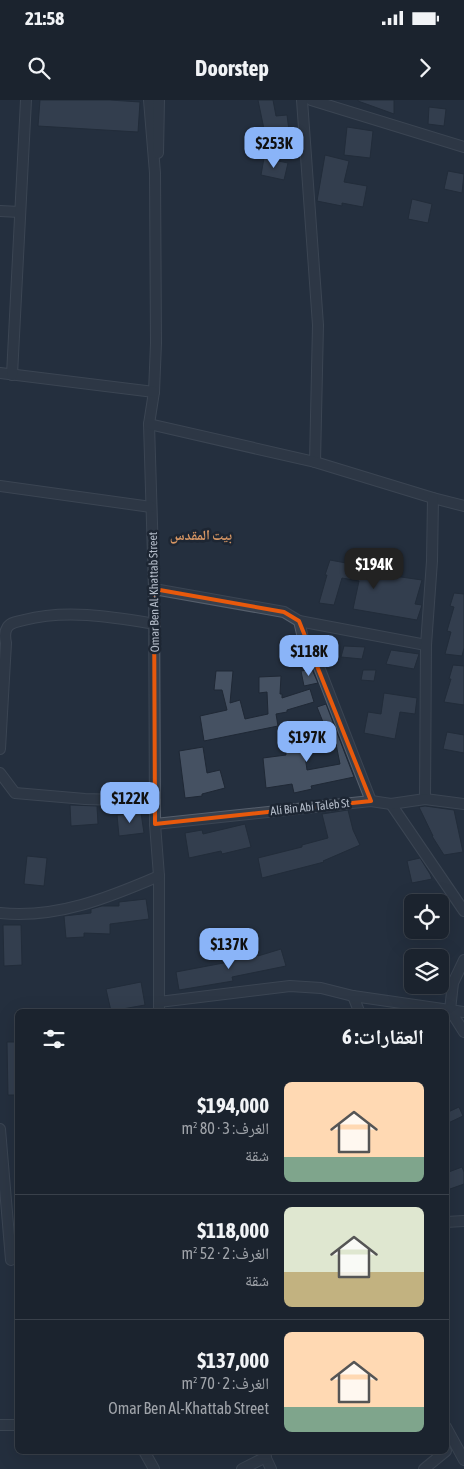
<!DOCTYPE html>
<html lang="ar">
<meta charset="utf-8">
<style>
:root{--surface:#1b232e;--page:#282f3a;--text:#f1f3f6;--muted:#a0a4aa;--line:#39404a;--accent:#8ab4f8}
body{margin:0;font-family:"Asap Condensed","Noto Naskh Arabic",sans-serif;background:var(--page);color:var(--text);direction:rtl;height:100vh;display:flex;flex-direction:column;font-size:19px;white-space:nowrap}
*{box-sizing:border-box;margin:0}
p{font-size:16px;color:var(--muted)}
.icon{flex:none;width:28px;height:28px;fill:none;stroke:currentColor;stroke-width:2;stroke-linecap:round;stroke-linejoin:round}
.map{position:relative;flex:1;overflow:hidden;direction:ltr}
.drawer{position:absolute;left:15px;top:909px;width:434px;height:445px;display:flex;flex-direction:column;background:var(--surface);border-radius:8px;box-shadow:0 5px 20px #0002,0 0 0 1px var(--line);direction:rtl}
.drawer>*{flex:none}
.fabs{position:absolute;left:404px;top:794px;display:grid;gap:10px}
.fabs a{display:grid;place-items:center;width:45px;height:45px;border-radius:8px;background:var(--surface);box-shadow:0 5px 20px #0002,0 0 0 1px var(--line);font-size:25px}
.price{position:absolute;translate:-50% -42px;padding:0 11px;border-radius:10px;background:var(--accent);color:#111;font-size:16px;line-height:32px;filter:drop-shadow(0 1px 2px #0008)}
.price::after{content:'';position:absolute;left:50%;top:30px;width:15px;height:11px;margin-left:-8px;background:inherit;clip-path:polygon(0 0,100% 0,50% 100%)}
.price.current{background:#222;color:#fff}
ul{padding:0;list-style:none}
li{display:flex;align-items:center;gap:15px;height:125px;padding:0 25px}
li+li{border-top:1px solid var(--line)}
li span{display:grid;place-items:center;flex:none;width:140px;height:100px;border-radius:8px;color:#555}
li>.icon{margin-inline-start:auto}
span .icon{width:60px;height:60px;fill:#fffc;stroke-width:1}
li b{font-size:21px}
h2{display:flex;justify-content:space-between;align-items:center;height:60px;padding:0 25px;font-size:21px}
.status{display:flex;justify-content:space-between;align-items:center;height:35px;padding:0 25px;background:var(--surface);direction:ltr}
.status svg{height:14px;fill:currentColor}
header{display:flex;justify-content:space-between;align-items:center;height:65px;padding:0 25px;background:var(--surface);font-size:22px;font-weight:700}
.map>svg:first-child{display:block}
.building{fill:#455162;stroke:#1f2835}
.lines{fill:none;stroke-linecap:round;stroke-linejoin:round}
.minor-casing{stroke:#565f6c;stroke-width:12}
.minor{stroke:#38414e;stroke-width:10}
.marked{fill:none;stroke:#e8590c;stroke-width:4;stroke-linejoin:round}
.labels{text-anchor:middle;stroke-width:5;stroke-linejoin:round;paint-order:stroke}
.street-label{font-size:12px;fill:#b4bcc9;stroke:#1d2633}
.neighbourhood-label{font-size:14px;font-weight:bold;fill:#d59563;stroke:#1d2633}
</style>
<div class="status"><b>21:58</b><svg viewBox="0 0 49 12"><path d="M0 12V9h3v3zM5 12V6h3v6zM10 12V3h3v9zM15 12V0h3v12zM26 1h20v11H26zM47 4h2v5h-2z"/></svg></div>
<header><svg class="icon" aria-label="forward" viewBox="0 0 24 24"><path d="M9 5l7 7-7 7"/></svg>Doorstep<svg class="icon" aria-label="search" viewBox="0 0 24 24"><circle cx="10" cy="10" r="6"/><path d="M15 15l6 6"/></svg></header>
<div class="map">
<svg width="464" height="1369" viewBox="0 0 464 1369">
<rect width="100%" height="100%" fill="#242f3e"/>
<g class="building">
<path d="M40,0H110L140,2L138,32L38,26Z"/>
<path d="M258,0H273L276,16L287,15L289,31L265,34Z"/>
<path d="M358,0H394V14L358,1Z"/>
<path d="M429,7L446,9L444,26L428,24Z"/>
<path d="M347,27L373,31L370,58L344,55Z"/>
<path d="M325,55L349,61L344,82L367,86L363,107L342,103V106L317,101Z"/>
<path d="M264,58L288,63L284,80L261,75Z"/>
<path d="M448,71L464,74L462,93L444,89Z"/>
<path d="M412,99L432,104L428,123L408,119Z"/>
<path d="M330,460L388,471L387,475L422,480L415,504L422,505L417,520L353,509L359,481L342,478L334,505L319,503L327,475H325Z"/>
<path d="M454,493L464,494V548L462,556L445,554L451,532L447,531L454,507L450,506Z"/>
<path d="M344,546L365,547L362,559L341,557Z"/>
<path d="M391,550L419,554L414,569L386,564Z"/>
<path d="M310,565L318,583L304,586L301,571L307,570L306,566Z"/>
<path d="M453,565L464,566V605L444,602L451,579H449Z"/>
<path d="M363,570H376L374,581L361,580Z"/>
<path d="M216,571H233L230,603L240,600L245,619L268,614L267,592L259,593V577L281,576L280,594H282V598L310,589L314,602L287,610V612L276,614L278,626L204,641L200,616L227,610L222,590H214Z"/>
<path d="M384,593L417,598L415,614L400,612L395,639L364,633L368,612L381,614Z"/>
<path d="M326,604L354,677L311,686L312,689L294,693L292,684L266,688L263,658L286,655L285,644L303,641L307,670L340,664L336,644L327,646L323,622L317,607Z"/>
<path d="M447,632L464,635V653L443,649Z"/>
<path d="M203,647L207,673L220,670L225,688L202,694V696L185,698L179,651Z"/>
<path d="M70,705L97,706L98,724L71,726Z"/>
<path d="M425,706L454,710L463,752L444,755L432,736H433L419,707Z"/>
<path d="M348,710L353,730L360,745L323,761L324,762L262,778L258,758L302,747V745L328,738L322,714Z"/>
<path d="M141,713L144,733L119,736L117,715Z"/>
<path d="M245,724L251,747L222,754L221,751L189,758L185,733L202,730L203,734Z"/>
<path d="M27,756L47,758L44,786L24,784Z"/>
<path d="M420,758L430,774L432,779L412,783L407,761Z"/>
<path d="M146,799L149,819L110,824V834L84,833V837L66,838L64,816L91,813V809L102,806H119V802Z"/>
<path d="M3,825H21L22,865L4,866Z"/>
<path d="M281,849L286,866L232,877L233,881L179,890L176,872L234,861L233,859L257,854L258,856Z"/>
<path d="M141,882L145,905L111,911L106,889Z"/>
<path d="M7,942H18V995H8Z"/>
<path d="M459,1007L463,1016L446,1024V1013Z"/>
<path d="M462,1067L464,1072V1084L450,1089L446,1080V1073Z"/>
</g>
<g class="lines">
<g class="minor-casing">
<g id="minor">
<path d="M149,0L155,73L156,243L154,292L149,324L154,489L155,724L159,776V911"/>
<path d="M302,0L318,225L315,362"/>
<path d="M311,0L464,47"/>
<path d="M158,53L159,0"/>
<path d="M0,111L20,112"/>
<path d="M0,273L154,292"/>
<path d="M12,275L26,0"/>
<path d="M149,324L315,362L433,398L464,406"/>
<path d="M0,386L151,407"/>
<path d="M154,489L284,512L299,521L303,538L319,567L371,701"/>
<path d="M299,521L426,545"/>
<path d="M0,649L6,543C5,538 4,533 7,528C10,522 17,522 24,520C67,509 112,517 155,524"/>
<path d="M0,673L15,693L85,699L155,701"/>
<path d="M425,699L426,545L432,461L433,398"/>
<path d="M391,704L464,811"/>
<path d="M155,724L371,701L391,704L425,699L464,704"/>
<path d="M0,813C56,819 108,798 159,776"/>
<path d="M464,860L453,883L450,910L464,932"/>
<path d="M353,896L359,911"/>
<path d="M159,902L290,886L321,888L353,896L464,912"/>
<path d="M0,1029L11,1160"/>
<path d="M446,1122L464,1121"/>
<path d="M0,1325H18"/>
<path d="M446,1327L464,1360"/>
<path d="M144,1351L154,1369"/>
<path d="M263,1352L271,1369"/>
<path d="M242,1369L266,1357"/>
<path d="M424,1369L446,1351"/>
</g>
</g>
<use href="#minor" class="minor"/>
</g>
<path d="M0 0H464V1369H0ZM154,489L284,512L299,521L371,701L155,724Z" fill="#242f3e" fill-opacity=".55" fill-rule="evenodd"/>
<path class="marked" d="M154,489L284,512L299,521L371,701L155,724Z"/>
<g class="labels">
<g class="street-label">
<text transform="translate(154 492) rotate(-91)" y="4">Omar Ben Al-Khattab Street</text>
<text transform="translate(310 707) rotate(-6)" y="4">Ali Bin Abi Taleb St</text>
</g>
<g class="neighbourhood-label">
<text x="201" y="440">بيت المقدس</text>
</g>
</g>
</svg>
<div class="fabs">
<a><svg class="icon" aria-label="locate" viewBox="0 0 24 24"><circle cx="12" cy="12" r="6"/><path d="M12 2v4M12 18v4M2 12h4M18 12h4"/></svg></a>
<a><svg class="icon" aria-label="layers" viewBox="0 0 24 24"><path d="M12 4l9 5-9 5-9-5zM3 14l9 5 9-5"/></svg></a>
</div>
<b class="price" style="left:274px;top:69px">$253K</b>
<b class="price current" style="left:374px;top:490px">$194K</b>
<b class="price" style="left:309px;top:577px">$118K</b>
<b class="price" style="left:307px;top:663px">$197K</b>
<b class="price" style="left:130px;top:724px">$122K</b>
<b class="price" style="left:229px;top:870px">$137K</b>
<section class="drawer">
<h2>العقارات: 6<svg class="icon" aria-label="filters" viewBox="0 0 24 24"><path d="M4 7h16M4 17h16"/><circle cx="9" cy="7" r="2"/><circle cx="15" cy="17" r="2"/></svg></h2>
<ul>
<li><span style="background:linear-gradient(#ffd9b3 75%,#7fa58c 0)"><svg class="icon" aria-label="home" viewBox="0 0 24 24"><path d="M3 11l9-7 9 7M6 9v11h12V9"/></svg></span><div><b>$194,000</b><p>الغرف: 3 · 80 m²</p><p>شقة</p></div></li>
<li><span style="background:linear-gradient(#dfe7d0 65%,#c2b280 0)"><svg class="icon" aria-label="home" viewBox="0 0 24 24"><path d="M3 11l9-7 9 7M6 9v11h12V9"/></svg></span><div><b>$118,000</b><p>الغرف: 2 · 52 m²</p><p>شقة</p></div></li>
<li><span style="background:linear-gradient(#ffd9b3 75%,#7fa58c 0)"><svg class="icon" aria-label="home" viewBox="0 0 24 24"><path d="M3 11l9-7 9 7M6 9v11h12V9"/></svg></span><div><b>$137,000</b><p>الغرف: 2 · 70 m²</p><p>Omar Ben Al-Khattab Street</p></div></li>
</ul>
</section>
</div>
